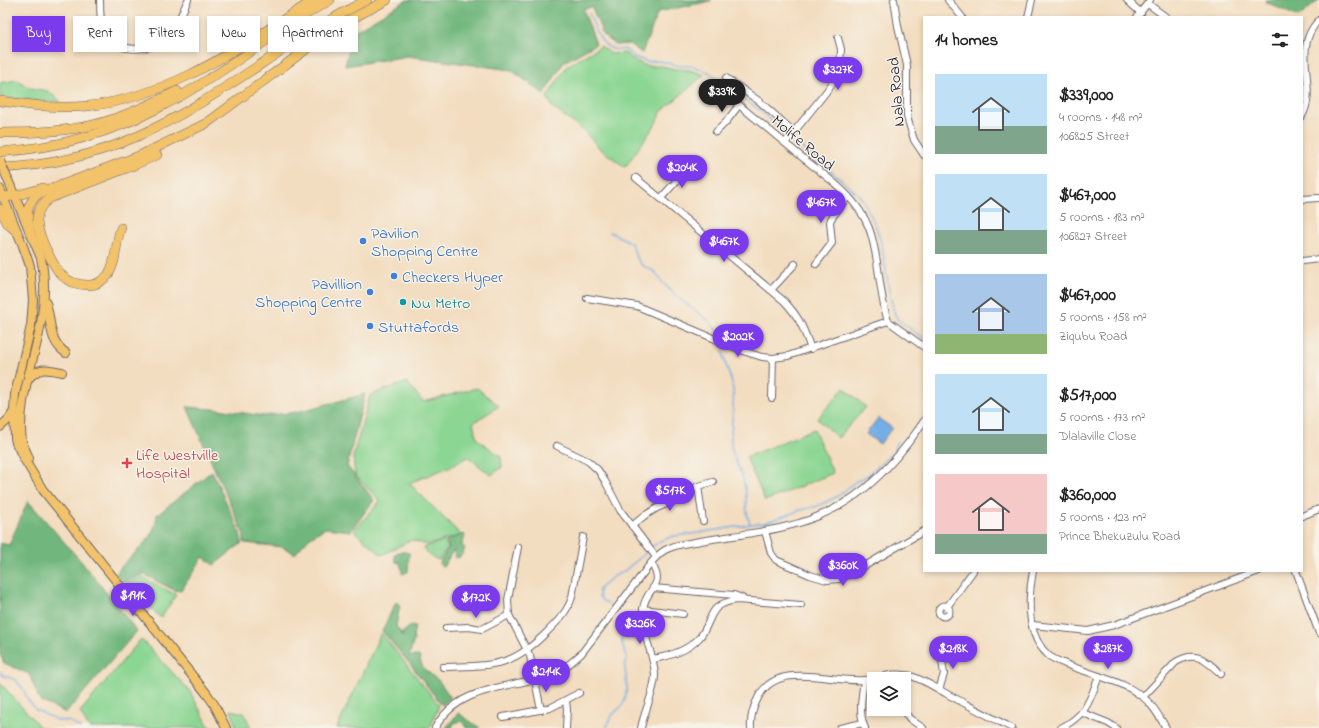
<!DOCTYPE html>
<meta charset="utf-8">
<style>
:root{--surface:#fff;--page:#f2f2f2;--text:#222;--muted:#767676;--accent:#7c3aed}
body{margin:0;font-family:"Indie Flower",sans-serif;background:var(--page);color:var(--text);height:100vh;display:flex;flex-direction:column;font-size:15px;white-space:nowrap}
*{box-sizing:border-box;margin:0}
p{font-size:13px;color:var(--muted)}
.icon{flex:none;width:22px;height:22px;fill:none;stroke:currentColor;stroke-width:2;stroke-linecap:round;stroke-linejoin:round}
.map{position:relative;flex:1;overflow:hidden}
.sheet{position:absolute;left:923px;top:16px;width:380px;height:556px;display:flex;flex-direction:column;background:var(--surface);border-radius:0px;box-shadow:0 2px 6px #0003}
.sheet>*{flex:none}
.hud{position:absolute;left:12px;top:16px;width:380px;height:36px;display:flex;gap:8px}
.tools{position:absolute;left:867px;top:672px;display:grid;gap:8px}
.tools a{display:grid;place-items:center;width:44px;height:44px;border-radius:0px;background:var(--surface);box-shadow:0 2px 6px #0003;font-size:20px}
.price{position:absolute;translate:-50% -34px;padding:0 9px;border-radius:14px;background:var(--accent);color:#fff;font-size:13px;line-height:26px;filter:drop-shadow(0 1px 2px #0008)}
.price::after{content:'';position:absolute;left:50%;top:24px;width:12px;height:9px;margin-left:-6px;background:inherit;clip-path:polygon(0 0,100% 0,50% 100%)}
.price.active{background:#222;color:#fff}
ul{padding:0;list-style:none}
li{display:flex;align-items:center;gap:12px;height:100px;padding:0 12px}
li span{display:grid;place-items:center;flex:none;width:112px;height:80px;border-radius:0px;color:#555}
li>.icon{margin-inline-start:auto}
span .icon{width:48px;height:48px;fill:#fffc;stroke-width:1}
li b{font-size:17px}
h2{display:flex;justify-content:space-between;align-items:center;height:48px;padding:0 12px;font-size:17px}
.tag{padding:0 14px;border-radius:0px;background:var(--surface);box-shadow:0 2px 6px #0003;font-size:14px;line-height:36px}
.tag.active{background:var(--accent);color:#fff}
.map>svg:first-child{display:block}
.green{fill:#8cd693;stroke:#577c67}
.forest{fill:#71b77d;stroke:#4a6c5c}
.water{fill:#73aee4;stroke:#4a6890}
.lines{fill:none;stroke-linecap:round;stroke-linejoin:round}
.stream{stroke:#73aee4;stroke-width:1.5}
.minor-casing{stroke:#6b636a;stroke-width:8}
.major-casing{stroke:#6b636a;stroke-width:10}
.highway-casing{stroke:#6b636a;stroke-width:10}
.minor{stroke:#fff;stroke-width:6}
.major{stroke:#f2c36a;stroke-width:8}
.highway{stroke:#f2c36a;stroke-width:9}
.major-bridge-casing{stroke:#6b636a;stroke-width:10;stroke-linecap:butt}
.major-bridge{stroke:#f2c36a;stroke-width:8}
.shop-dot{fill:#3f7fe0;stroke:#f7f3e8;stroke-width:1.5}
.culture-dot{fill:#0f9aa8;stroke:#f7f3e8;stroke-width:1.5}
.health-dot{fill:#e0444e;stroke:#f7f3e8;stroke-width:1.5}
.labels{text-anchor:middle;stroke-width:3;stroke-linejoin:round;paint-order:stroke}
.street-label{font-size:16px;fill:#22223b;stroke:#f7f3e8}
.shop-label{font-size:16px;fill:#366cbe;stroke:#f7f3e8;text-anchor:start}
.culture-label{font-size:16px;fill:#0d838f;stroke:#f7f3e8;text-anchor:start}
.health-label{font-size:16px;fill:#be3a42;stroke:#f7f3e8;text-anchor:start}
</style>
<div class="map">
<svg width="1319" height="728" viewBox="0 0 1319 728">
<rect width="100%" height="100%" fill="#f7f3e8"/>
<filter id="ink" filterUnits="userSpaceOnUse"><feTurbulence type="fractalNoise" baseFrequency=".025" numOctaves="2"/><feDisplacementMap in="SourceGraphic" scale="8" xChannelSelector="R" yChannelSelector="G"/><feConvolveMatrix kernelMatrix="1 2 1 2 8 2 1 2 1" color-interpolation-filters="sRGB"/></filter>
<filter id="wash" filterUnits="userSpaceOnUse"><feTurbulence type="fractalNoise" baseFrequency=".012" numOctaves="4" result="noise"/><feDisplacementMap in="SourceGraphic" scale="16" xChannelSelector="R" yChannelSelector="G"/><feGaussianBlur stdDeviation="0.9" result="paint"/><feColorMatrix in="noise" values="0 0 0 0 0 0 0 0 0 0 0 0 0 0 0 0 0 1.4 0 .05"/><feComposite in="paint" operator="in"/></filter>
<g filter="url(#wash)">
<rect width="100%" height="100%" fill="#f3ddc0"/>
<g class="green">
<path d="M601,46L611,54L625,53L634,60L646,66H662L676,69L690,70L704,75L661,112L655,125L625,167L599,148L583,130L553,108L547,97L567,66Z"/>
<path d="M17,80L30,88L48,91L61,102L36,101L0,97V83Z"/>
<path d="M407,382L423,402L477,388L499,406L473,423L477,439L501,457L502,467L491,475L468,457L449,467L409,483L461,535L427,545L411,540L382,555L354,531L380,501L355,475L353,457L370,395Z"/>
<path d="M844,388L866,407L838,438L817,419Z"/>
<path d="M814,429L833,473L765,501L746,457Z"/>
<path d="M444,541L448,547L439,560C432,558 428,554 423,548Z"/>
<path d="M142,577L176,595L161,618L138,597L127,584Z"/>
<path d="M381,633L439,705L430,728H337Z"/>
<path d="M141,639L189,690L210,728H89L80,712Z"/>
<path d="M0,683L40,727L44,728H0Z"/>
<path d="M231,710L244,713L251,728H236Z"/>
</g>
<g class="forest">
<path d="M407,0H711V1L658,12L642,53L629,44L615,45L603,35L592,7L583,9L596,44L564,62L544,94L511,70L408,56L345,66L353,32Z"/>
<path d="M1265,0H1319L1299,17H1298L1266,2Z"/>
<path d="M365,394L347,466L374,500L351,531L325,528L309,538L295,554L283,547L244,543V535L187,407L225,410L263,416L297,412Z"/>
<path d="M212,471L240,533L242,543L214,565L203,557L181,591L174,590L143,574L124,583L116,574C131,551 154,545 157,515Z"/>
<path d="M28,501L80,560L137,631L66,713L40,701L29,674L4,663L0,654V543L9,545Z"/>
<path d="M463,534L465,536L462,545L465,549L460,557L455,558L456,553L453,551L443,567L439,564L449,547L446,541Z"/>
<path d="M399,552H405L409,553L408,572L402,574V569L399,562H396L395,559V554Z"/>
<path d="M396,602L400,605L396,626L403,636L402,633L412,625L415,627L413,636L414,640L409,656H419L423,668L439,681L451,698L442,705L410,664L382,631Z"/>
<path d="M458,713L480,728H466L462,721L454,723L452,728H446Z"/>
</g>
<path class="water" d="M878,418L892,428L880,444L866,434Z"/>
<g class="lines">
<g class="stream">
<path d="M589,13C596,30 602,55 625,49L634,57L647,62L659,61L681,66H693L710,73L759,110L788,136"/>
<path d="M790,138L803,149L811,154L828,169L859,195L864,202L876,226L882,246L890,296L895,315L898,320L924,338"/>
<path d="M610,232L624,239L632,244L636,257L642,265L655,272L662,282L675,295L711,323L721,337"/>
<path d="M723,351C724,364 731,376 733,389C735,408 730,426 731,444C732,459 743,472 745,488C747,499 745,514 750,524"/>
<path d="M653,546L660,541L674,536L698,533L747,525L750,524L764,523L801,510L818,506L838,496L855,482L868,475L894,452L895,446L897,442"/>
<path d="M609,605L603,601L599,596V589L613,577L624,571L647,552"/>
<path d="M0,671L2,675L16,680L23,689L28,700L36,710L57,720L71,722L80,728"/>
<path d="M606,728L613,714L622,706L625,699L627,688L625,668L627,659L622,644L621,616"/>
</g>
</g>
</g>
<g filter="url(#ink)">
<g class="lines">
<g class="minor-casing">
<g id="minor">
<path d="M100,0C100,10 100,21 103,30C111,53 149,53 165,40C176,30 182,12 188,0"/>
<path d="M894,0L898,26L907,65V117L914,140L924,155"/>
<path d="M948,0L962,17"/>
<path d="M1127,0L1141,13"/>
<path d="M1148,4L1166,17"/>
<path d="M1028,17L1032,0"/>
<path d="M1137,17L1150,0"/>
<path d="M726,78L759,101L794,132"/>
<path d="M716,89L733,100C756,119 780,139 803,158C828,178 857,197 869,228C880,258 878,291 888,321L924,347"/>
<path d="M1302,116C1319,88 1290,49 1319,20"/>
<path d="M716,132L726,122L739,105"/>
<path d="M785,143L826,92L838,75L840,66L841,49L838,38"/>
<path d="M636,178L784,301C800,318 803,327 811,349"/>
<path d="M661,198L689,167"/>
<path d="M1302,199L1319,198"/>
<path d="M1302,261L1319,259"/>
<path d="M816,264L832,243L830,222L831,219L848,196"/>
<path d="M771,290L795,264"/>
<path d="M587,298L637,306L746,352L762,357L773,358L788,356L888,321"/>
<path d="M772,398L773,358"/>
<path d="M557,446L588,461L598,470L605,481L620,510L656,557"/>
<path d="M698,486L703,521"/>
<path d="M1302,516L1319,509"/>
<path d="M632,526L644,516L657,508L674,501L698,486L713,482"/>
<path d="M765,531L771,553L776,560L810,575L827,580L839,579L853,573L924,531"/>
<path d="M518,547L508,600L509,615L530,656L541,710"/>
<path d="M1033,571C1028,598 1026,635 1048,655C1057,663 1086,671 1099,676C1113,681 1127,685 1140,695C1152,703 1159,716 1166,728"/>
<path d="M1296,571L1319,633"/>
<path d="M653,588L734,595L742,598"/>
<circle cx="944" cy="611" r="5.5"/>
<path d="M947,607L973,571"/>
<path d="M643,609L683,614"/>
<path d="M1033,625L1088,631L1114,625L1259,571"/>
<path d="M446,628L469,627L482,629L509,615"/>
<path d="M653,659C670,656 688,651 700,637C714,619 707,604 737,600L801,605"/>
<path d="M942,660L972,656"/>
<path d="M443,667C492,665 510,669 547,632C558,621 568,611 572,597L583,537"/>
<path d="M864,680C862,696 858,713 865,728"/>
<path d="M939,690L944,674L940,647"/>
<path d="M1143,697L1176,662C1196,650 1206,660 1221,674"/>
<path d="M566,701L567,709L566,728"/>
<path d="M902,709L910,719L923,728"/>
<path d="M1083,713L1108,723L1116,728"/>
<path d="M503,717L550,708L579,693"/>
<path d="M435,728C454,693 492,689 527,681C538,679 549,677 559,671C567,667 574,660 581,654L651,563C655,558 660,553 665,550C677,543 693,543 706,540C732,536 759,533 784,527C848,513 888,474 924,421"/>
<path d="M641,728C644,712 655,690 655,675C654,653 640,632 643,609C646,586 667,587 651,563"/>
<path d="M751,728C750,716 753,707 759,696C779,660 831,683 864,680C882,679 891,671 911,676C924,680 936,688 947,694C968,705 990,717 1012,728"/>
<path d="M840,728L863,723"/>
<path d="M1061,728C1087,714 1089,702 1099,676"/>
</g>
</g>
<g class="major-casing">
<g id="major">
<path d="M8,180L41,258C48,290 43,322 34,354C27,382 18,411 22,441C23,446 27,452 29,458"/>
<path d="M0,189L23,246L30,266L33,300L31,326L15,394L14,411L15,438L16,443L24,459L43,490L207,694L214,704L226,728"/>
<path d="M46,303C52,322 48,341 66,353"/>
<path d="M28,379C40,366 46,369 62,372"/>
<path d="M0,427L9,419L14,411"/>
</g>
</g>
<g class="highway-casing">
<g id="highway">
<path d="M0,101C29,105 59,109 88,106C170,97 237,49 305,6L319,0"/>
<path d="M0,133C30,133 60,132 89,126C120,119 149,105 177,91"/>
<path d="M0,152C56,148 111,133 160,107C220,77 272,33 330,0"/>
<path d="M0,168C47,166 95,155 138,136C219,100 287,40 367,0"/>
<path d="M0,197L15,196L43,188"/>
<path d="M0,209L8,224L17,232"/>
<path d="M121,228C115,243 117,262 108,275C104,280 96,285 90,285C62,286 55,268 45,247C37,229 30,212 50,198L134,165L157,155"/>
<path d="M30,233C27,216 24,207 38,194L139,156L207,123L312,45L351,19L387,0"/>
</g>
</g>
<use href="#minor" class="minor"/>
<use href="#major" class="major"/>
<use href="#highway" class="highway"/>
<g class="major-bridge-casing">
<path id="major-bridge" d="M0,161L8,180"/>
</g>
<use href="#major-bridge" class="major-bridge"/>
</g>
</g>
<g class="shop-dot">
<circle cx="363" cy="241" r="4"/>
<circle cx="394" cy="276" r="4"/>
<circle cx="370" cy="292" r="4"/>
<circle cx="370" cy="326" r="4"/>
</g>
<circle class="culture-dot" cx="403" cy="302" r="4"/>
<path class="health-dot" d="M125 457h4v4h4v4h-4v4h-4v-4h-4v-4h4z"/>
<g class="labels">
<g class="street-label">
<text transform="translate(895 92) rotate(-95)" y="6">Nala Road</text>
<text transform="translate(804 142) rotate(40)" y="6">Molife Road</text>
</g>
<g class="shop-label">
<text x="371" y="238">Pavilion<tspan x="371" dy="18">Shopping Centre</tspan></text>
<text x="402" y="282">Checkers Hyper</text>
<text x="362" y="289" text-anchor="end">Pavillion<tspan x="362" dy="18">Shopping Centre</tspan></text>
<text x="378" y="332">Stuttafords</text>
</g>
<g class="culture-label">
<text x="411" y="308">Nu Metro</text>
</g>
<g class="health-label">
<text x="136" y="460">Life Westville<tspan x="136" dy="18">Hospital</tspan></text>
</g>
</g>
</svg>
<div class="tools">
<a><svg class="icon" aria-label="layers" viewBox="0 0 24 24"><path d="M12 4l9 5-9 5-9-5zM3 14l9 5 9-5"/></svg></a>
</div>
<b class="price" style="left:838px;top:91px">$327K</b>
<b class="price active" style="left:722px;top:113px">$339K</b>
<b class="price" style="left:682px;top:189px">$204K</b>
<b class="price" style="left:821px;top:224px">$467K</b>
<b class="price" style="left:724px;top:263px">$467K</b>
<b class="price" style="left:738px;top:358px">$202K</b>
<b class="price" style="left:670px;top:512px">$517K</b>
<b class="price" style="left:843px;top:587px">$360K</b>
<b class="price" style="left:133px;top:617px">$191K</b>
<b class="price" style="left:476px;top:619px">$172K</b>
<b class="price" style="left:640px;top:645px">$326K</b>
<b class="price" style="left:953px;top:670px">$218K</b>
<b class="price" style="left:1108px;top:670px">$287K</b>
<b class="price" style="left:546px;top:693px">$214K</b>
<div class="hud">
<a class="tag active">Buy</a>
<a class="tag">Rent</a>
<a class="tag">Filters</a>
<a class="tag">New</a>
<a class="tag">Apartment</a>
</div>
<section class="sheet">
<h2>14 homes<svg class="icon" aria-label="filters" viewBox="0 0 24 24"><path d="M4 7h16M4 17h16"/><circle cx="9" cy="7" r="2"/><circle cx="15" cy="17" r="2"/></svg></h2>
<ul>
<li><span style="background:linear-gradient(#bfe0f5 65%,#7fa58c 0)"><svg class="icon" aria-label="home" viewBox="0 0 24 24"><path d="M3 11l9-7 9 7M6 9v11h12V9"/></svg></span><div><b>$339,000</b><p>4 rooms · 148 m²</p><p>106825 Street</p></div></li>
<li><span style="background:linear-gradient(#bfe0f5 70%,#7fa58c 0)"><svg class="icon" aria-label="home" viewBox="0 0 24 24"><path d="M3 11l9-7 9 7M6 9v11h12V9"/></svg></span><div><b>$467,000</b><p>5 rooms · 183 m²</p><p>106827 Street</p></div></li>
<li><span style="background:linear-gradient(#a9c7e8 75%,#8fb573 0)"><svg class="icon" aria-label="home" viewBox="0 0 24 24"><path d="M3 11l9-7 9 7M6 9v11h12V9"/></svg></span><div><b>$467,000</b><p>5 rooms · 158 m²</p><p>Ziqubu Road</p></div></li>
<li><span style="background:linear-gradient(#bfe0f5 75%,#7fa58c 0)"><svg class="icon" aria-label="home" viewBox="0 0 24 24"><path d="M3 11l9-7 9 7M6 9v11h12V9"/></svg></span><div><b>$517,000</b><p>5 rooms · 173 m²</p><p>Dlalaville Close</p></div></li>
<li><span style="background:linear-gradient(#f6c9c9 75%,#7fa58c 0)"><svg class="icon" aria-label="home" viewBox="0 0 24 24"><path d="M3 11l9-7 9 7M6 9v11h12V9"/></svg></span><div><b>$360,000</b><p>5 rooms · 123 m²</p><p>Prince Bhekuzulu Road</p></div></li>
</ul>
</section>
</div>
